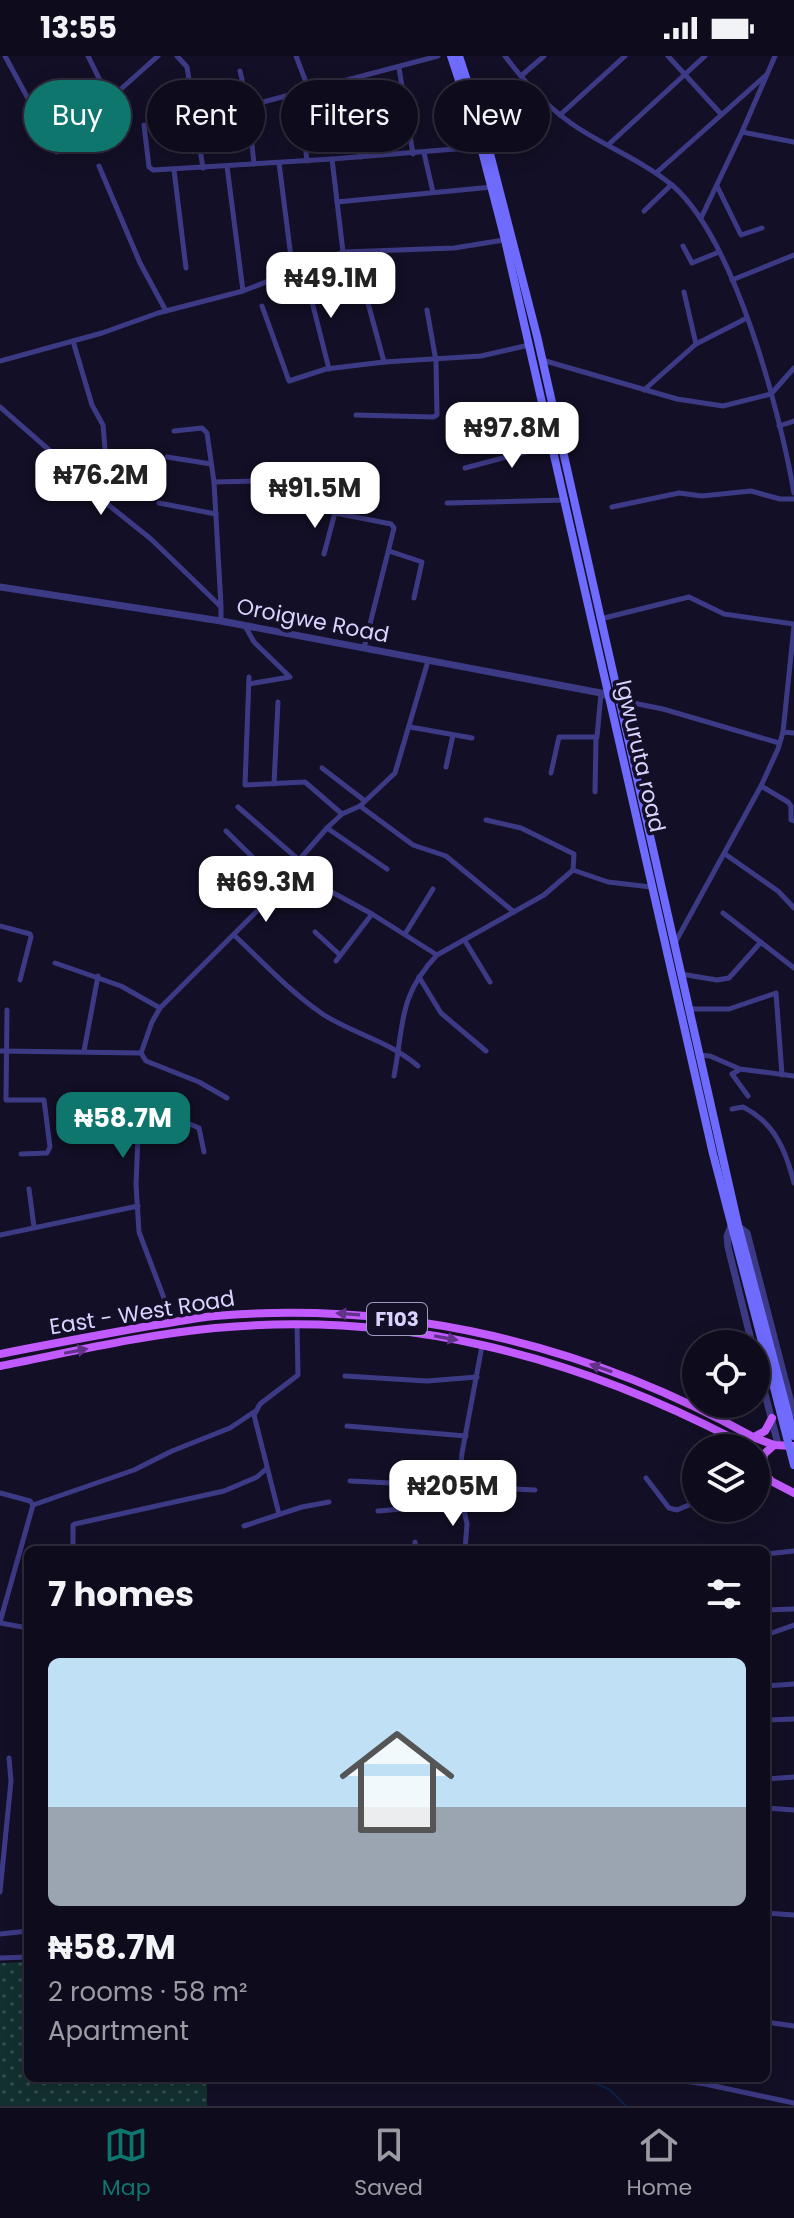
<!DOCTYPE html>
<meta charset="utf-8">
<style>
:root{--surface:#0e0b1c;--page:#171425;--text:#f1f3f6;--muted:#9b9ba3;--line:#2e2b3b;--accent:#0f766e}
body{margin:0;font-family:Poppins,sans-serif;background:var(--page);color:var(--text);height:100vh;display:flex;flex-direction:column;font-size:30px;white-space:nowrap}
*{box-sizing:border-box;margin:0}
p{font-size:26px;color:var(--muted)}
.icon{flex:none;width:44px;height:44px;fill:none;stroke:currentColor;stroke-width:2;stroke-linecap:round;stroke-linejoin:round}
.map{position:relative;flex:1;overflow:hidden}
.panel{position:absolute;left:24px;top:1490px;width:746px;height:536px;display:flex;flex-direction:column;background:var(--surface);border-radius:12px;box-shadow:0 4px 20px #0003,0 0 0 2px var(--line)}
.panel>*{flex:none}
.banner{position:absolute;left:24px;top:24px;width:746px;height:72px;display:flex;gap:16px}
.controls{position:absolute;left:682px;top:1274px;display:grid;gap:16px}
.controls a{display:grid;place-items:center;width:88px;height:88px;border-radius:50%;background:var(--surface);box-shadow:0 4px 20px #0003,0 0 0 2px var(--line);font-size:40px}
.price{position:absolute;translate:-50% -68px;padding:0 18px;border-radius:16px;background:#fff;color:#222;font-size:26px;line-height:52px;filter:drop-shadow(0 2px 4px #0008)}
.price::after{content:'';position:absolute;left:50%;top:48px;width:24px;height:18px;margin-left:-12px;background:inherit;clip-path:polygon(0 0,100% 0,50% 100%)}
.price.active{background:var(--accent);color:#fff}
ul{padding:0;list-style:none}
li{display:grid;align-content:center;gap:16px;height:424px;padding:0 24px}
li span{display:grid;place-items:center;height:248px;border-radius:12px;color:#555}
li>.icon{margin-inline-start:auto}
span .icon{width:144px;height:144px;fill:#fffc;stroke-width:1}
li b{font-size:34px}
h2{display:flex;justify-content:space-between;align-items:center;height:96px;padding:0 24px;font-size:34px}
.pill{padding:0 28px;border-radius:36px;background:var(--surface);box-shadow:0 4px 20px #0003,0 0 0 2px var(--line);font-size:28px;line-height:72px}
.pill.active{background:var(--accent);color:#fff}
.status{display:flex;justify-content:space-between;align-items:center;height:56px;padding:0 40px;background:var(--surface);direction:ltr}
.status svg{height:22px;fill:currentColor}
.dock{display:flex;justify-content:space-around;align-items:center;height:112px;border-top:2px solid var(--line);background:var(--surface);font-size:22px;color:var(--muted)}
.dock a{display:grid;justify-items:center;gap:4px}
.dock .active{color:var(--accent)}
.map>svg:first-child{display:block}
.grass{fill:url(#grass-dots)}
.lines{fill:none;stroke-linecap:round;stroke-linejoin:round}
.stream{stroke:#0c2248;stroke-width:2}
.minor{stroke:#3d3a85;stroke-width:5}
.tertiary{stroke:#3d3a85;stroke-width:7}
.secondary{stroke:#6f6bff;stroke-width:8}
.primary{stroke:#c25bff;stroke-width:8}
.secondary-bridge{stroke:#6f6bff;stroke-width:8}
.oneway{fill:#623188}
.labels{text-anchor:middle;stroke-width:7;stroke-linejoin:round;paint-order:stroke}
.shield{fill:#130f26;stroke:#9e99be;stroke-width:2}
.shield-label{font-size:20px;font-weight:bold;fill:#d9d4ff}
.street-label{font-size:22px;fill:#d9d4ff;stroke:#130f26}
</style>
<div class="status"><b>13:55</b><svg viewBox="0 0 49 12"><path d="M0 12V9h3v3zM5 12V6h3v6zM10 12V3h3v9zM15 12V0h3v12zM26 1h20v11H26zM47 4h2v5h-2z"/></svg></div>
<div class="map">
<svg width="794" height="2050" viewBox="0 0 794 2050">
<defs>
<pattern id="grass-dots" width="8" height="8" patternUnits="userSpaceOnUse" patternTransform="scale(2)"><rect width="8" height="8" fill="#12302f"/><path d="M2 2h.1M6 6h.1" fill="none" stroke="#344d4e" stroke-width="1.8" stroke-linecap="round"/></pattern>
</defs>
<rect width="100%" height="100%" fill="#130f26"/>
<path class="grass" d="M28,1906V2022H207V2050H0V1907Z"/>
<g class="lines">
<path class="stream" d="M585,2022L610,2034L626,2050"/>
<g class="minor">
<path d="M5,0L57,96"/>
<path d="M88,0L109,43"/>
<path d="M177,0L187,11L203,112"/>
<path d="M296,0L309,34"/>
<path d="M505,0C525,27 550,54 578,72C609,92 644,106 672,129C735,183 780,356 794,437"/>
<path d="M668,0L721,58"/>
<path d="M399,12L413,98"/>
<path d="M240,15L248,50L254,108"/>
<path d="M521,20L544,0"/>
<path d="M349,25L360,101"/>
<path d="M299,37L307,105"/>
<path d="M248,50L438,0"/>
<path d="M93,58L158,0"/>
<path d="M560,59L625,0"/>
<path d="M144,69L149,111L153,114L332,103L480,91"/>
<path d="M742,76L794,86"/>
<path d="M608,89L705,0"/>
<path d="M424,97L433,136"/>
<path d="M332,103L343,196"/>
<path d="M279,107L293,217"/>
<path d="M99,110L140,207L166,255"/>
<path d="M227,110L243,235"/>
<path d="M174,114L186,212"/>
<path d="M656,117L765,20"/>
<path d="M717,130L741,179L762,172"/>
<path d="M337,146L492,131"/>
<path d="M644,155L671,129"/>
<path d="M701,162L742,76L775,0"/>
<path d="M683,190L692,207L719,196"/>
<path d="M306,222L329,313"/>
<path d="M732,224L794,199"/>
<path d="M362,225L384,306"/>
<path d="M684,236L696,288"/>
<path d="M262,250L289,325L326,313L384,306L481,300L529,289"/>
<path d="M73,285L92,349L103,369L105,393L101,439"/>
<path d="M542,304L677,343L723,350L771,338L794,312"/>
<path d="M0,305L102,277L158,257L243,235L343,196L454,192L504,184"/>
<path d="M644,334L696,288L747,262"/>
<path d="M0,351L98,437L106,447L151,483L212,542L221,551V565"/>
<path d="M356,359L433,361L437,359L436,305L427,254"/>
<path d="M779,370L794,365"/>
<path d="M174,375L202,372L207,377L214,426L221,550"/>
<path d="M167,401L211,408"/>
<path d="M465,412L552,389"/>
<path d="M214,426L296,424L339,430L341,434L324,498"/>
<path d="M159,447L216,458"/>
<path d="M447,447L565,444"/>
<path d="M612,451L679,437L702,440L751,435L780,443H794"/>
<path d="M335,457L391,468L394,472L364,592"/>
<path d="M389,495L422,506L414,542"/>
<path d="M600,563L689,541L724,558L794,568"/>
<path d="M245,570L254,586L290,621L249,628"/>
<path d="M249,621L245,729L305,726L342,758"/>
<path d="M618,644L663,653L779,687"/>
<path d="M410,671L472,682"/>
<path d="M783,676L794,677"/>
<path d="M446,711L453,679"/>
<path d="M322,712L365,745"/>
<path d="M551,717L559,681H597L601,637"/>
<path d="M274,728L278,646"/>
<path d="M761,730L788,746L791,750V764L794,765"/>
<path d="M595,736L596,682"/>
<path d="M360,750L413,789L446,800L514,856"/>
<path d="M238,751L299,804"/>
<path d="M327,772L387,813"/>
<path d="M226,775L282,830"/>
<path d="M725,798L778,835L794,852"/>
<path d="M573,814L608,826L651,831"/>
<path d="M295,816L372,858L437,899"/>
<path d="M723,857L794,912"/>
<path d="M0,870L30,878L31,881L20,924"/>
<path d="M315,876L340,899"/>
<path d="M405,878L433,833"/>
<path d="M234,879C263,906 291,937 324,959C356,979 387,984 418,1010"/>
<path d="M465,885L490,926"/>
<path d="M676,885L761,730L778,693L783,676L794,570"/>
<path d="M336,905L372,858"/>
<path d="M55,907L121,930L160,952"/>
<path d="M681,918L717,924L729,922L761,886"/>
<path d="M419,921L441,957L486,995"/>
<path d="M690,953H729L776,937L782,1019"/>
<path d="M7,954L6,1044H44L50,1091L47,1097L21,1098"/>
<path d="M0,995L141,997"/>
<path d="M84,995L98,920"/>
<path d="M141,997L152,966L160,952L282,830L295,816L299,804L327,772L342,758L360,750L395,717L428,605"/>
<path d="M141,997L146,1005L199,1026L227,1042"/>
<path d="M699,999L710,1000L740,1013L794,1020"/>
<path d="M739,1014L732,1018L748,1040"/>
<path d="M394,1020C404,968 398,940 437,899L544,839L573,814L574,798L521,772L486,764"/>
<path d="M150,1051L199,1072L204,1096"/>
<path d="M732,1053L743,1051C775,1067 786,1095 794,1127"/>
<path d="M139,1057L136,1128L139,1176L173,1266"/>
<path d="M29,1133L34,1171"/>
<path d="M0,1179L138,1150"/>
<path d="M345,1320L427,1325L477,1321"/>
<path d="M347,1370L466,1380"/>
<path d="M646,1422L669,1452L677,1454L696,1446"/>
<path d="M350,1425L535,1434"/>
<path d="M0,1437L30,1445L33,1449"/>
<path d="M33,1449L134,1414L172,1395L230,1372L254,1356"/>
<path d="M378,1455L462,1448"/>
<path d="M279,1458L254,1359L260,1348L298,1319L297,1269"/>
<path d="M244,1470L302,1451L329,1446"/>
<path d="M73,1494V1469L75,1468L224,1435L257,1421L266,1413"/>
<path d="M415,1494V1486"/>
<path d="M465,1494L467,1468L459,1432L462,1397L482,1290"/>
<path d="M766,1498L794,1495"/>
<path d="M766,1554L794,1553"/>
<path d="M0,1566L33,1449"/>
<path d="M0,1567L28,1572"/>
<path d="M766,1579L794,1569"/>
<path d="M766,1630L794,1628"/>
<path d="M766,1664L794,1663"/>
<path d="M766,1723L794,1721"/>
<path d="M766,1752L794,1754"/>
<path d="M0,1836L11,1725L9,1702"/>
<path d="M766,1857L794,1859"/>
<path d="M0,1878L28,1875"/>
<path d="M0,1902L28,1901"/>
<path d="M766,1966L794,1970"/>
<path d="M663,2022L705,2028L794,2047"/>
</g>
<g class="tertiary">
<path d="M0,531L221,565L601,637L617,644"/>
<path d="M731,1170L727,1180L728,1191L752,1288"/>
<path d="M738,1170L747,1177L794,1358"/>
<path d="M756,1303L778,1388"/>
</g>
<g class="secondary">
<path d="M451,0L481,91L505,184L713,1098L778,1347"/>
<path d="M459,0L487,86L537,280L738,1169L794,1380"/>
</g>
<g class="primary">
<path d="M0,1298C50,1288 99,1279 149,1270C171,1267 193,1262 215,1260C403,1244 589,1289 753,1381L774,1389L794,1390"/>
<path d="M0,1310C71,1296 142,1279 215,1272C401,1255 570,1298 734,1383L747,1392"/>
<path d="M754,1381L765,1375L772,1362"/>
<path d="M756,1405L771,1425L794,1437"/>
<path d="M762,1414L764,1398L774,1389"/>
</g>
<path class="secondary-bridge" d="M778,1347L794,1409"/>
</g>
<defs><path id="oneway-solid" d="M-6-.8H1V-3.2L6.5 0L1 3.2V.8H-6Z" transform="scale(2)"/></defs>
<g class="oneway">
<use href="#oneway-solid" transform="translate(348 1258) rotate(-176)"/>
<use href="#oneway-solid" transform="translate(446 1282) rotate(10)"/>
<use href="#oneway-solid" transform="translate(76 1295) rotate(-11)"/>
<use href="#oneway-solid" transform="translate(601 1312) rotate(-161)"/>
</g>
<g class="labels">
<rect class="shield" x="367" y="1247" width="60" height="32" rx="6"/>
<g class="shield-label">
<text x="397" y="1270">F103</text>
</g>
<g class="street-label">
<text transform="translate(313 564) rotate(11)" y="8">Oroigwe Road</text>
<text transform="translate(641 700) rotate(77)" y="8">Igwuruta road</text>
<text transform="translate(142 1256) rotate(-9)" y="8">East - West Road</text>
</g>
</g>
</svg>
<div class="controls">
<a><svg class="icon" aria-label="locate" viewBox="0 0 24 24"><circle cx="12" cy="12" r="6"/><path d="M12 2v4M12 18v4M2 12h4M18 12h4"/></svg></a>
<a><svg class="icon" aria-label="layers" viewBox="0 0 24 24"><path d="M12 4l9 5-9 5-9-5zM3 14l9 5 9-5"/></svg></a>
</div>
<b class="price" style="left:331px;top:264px">₦49.1M</b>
<b class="price" style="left:512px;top:414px">₦97.8M</b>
<b class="price" style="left:101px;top:461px">₦76.2M</b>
<b class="price" style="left:315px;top:474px">₦91.5M</b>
<b class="price" style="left:266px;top:868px">₦69.3M</b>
<b class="price active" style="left:123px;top:1104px">₦58.7M</b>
<b class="price" style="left:453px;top:1472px">₦205M</b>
<div class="banner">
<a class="pill active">Buy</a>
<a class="pill">Rent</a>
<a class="pill">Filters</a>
<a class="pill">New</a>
</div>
<section class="panel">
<h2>7 homes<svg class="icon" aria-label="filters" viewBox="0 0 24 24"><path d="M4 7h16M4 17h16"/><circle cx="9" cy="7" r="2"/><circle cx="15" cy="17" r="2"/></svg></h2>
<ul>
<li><span style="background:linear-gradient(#bfe0f5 60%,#9aa5b1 0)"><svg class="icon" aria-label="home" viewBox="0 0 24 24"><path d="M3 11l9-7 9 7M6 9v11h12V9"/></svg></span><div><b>₦58.7M</b><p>2 rooms · 58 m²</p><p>Apartment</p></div></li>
</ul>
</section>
</div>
<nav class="dock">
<a class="active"><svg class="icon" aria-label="map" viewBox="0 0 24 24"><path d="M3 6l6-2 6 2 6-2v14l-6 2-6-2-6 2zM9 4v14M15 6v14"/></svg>Map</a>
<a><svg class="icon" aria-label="saved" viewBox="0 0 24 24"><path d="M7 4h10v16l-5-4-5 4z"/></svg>Saved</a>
<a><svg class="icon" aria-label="home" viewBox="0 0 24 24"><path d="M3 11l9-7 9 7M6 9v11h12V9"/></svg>Home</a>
</nav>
